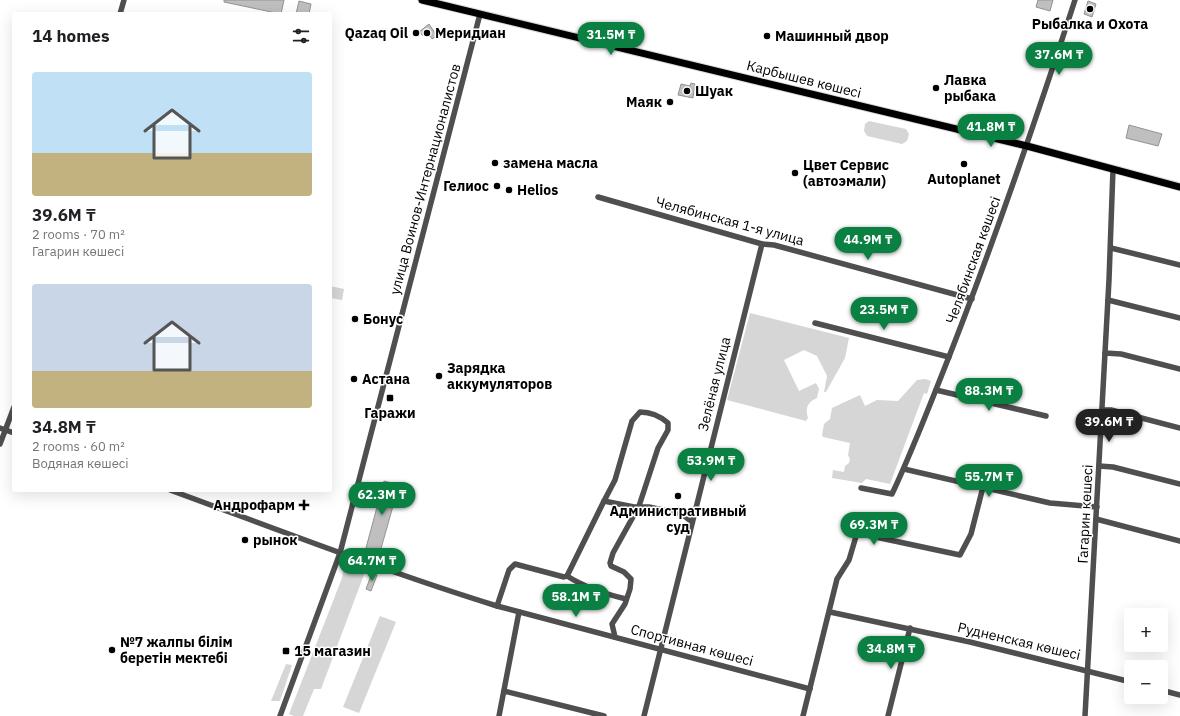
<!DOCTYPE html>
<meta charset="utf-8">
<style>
:root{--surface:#fff;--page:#f6f6f6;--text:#202124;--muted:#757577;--accent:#0b8043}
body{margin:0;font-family:"IBM Plex Sans",sans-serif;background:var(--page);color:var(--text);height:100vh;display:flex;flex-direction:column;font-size:15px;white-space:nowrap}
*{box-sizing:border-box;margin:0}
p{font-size:13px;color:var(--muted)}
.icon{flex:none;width:22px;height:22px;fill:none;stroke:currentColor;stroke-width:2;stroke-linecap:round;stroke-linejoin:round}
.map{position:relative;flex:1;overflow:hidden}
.sheet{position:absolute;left:12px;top:12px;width:320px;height:480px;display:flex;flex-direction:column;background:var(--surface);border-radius:4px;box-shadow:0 4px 16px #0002}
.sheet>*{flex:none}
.tools{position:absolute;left:1124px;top:608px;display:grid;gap:8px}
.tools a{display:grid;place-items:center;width:44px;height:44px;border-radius:4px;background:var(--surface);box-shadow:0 4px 16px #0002;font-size:20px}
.price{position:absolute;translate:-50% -34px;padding:0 9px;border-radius:14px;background:var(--accent);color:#fff;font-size:13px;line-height:26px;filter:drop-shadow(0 1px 2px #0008)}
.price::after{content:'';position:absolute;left:50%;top:24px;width:12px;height:9px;margin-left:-6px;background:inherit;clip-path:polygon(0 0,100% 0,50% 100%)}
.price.active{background:#222;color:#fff}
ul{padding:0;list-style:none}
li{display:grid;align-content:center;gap:8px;height:212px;padding:0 20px}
li span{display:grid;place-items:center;height:124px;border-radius:4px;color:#555}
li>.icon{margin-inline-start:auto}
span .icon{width:72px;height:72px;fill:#fffc;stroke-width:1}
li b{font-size:17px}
h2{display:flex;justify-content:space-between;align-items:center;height:48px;padding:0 20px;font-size:17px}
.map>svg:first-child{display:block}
.green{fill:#d6d6d6}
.building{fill:#bfbfbf;stroke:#939393}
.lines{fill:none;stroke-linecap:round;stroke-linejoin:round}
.major-casing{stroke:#dbdbdb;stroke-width:9}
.minor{stroke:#4f4f4f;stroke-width:5.5}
.major{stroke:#000;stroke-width:7}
.poi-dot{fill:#000;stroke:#fff;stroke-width:1.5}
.labels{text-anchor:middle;stroke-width:3;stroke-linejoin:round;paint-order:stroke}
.poi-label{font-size:14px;font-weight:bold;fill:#000;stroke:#fff;text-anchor:start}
.street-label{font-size:14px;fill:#000;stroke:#fff}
</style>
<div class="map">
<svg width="1180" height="716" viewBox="0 0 1180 716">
<rect width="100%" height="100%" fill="#fff"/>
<g class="green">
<path d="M869,121L906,129L909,134L907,141L902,144L867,136L864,131L865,124Z"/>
<path d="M330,286L344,289L342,300L330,298Z"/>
<path d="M750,313L849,338L845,358L826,392H824L827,376L817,356L804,350L784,360L799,391L816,383L819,389L817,398C807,402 805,409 808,418L806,421L727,400Z"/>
<path d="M925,379L931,381L927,394L924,393L890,484L866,479L862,483L832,478L833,470L844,472L845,466L849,463L850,459L848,455L850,443L823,437L822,435L824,424L830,419L832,408L860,395L865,406L877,400L898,401L917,380Z"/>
<path d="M344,564L365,572L321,689H314L303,716H294L289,714L342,578Z"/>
<path d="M380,616L396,622L359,713L343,707Z"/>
<path d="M286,664L292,665L280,701H271Z"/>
</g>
<g class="building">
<path d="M224,0H284L281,14L224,2Z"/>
<path d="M1038,0H1053L1050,11L1036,7Z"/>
<path d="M299,1L311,4L309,14H296Z"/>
<path d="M1088,1L1096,4L1092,17L1084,14Z"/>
<path d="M429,24L437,36L432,39L429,34L422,35L419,32Z"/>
<path d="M691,83L695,84L693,98L678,95L681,84L690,86Z"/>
<path d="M1129,125L1162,134L1158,146L1126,138Z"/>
<path d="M384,481L399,485L380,552L366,548Z"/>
<path d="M372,573L377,575L371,591L366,589Z"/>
</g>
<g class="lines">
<g class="major-casing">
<path id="major" d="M422,0L1027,146L1180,187"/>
</g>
<g class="minor">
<path d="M120,14L124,0"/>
<path d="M598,197L762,244L774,245L972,299"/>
<path d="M1111,248L1180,265"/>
<path d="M1108,300L1180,318"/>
<path d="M815,323L949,357"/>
<path d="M1105,353L1121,354L1180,369"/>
<path d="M936,390L1046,416"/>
<path d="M1102,410H1111L1180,428"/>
<path d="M0,428L14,433"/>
<path d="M0,444L14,407"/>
<path d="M1099,466L1113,467L1180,484"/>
<path d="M904,469L1050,503L1097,507"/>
<path d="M861,488L892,494C909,458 924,420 939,382C989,257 1033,129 1075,0"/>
<path d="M170,490C279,530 387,572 497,606L810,689"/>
<path d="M604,501L615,480L632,421L640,412C651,412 660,416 668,423V430L658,448L639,506L613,553L610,563L611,566L624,572L631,579L630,589L625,604L612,624L615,637"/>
<path d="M1096,519L1180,541"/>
<path d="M567,576C586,588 605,594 626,599"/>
<path d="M497,606L509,570L515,564L564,577L567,576L604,501L634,507H649L682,514L692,522"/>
<path d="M830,612L970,642L1131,682"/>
<path d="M1161,690L1180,695"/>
<path d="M504,691L604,716"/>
<path d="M280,716L340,553L480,14"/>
<path d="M499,716L519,612"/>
<path d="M644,716L762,244"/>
<path d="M803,716L837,579L849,560L857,533L960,555L971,534L983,487"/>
<path d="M888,716L910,628"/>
<path d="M1085,716L1109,280L1113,169"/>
</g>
<use href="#major" class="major"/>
</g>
<g class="poi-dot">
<circle cx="1090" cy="9" r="4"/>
<circle cx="416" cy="33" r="4"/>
<circle cx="427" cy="33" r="4"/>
<circle cx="767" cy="36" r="4"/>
<circle cx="936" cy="88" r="4"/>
<circle cx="687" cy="91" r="4"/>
<circle cx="670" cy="102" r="4"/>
<circle cx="495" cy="163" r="4"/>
<circle cx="964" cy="164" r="4"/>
<circle cx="795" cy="173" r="4"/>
<circle cx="497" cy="186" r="4"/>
<circle cx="509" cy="190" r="4"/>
<circle cx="355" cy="319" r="4"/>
<circle cx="439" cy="376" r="4"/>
<circle cx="354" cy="379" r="4"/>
<rect x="386" y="394" width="8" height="8" rx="2"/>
<circle cx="678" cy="496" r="4"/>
<path d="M302 499h4v4h4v4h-4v4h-4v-4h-4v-4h4z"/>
<circle cx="245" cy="540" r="4"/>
<circle cx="112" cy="650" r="4"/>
<rect x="282" y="647" width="8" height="8" rx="2"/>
</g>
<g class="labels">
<g class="poi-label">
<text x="1090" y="29" text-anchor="middle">Рыбалка и Охота</text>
<text x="408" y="38" text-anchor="end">Qazaq Oil</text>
<text x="435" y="38">Меридиан</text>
<text x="775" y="41">Машинный двор</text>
<text x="944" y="85">Лавка<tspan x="944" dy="16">рыбака</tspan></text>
<text x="695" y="96">Шуак</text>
<text x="662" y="107" text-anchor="end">Маяк</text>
<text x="503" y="168">замена масла</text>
<text x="803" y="170">Цвет Сервис<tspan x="803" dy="16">(автоэмали)</tspan></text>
<text x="964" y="184" text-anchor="middle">Autoplanet</text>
<text x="489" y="191" text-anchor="end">Гелиос</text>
<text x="517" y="195">Helios</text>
<text x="363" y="324">Бонус</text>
<text x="447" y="373">Зарядка<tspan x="447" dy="16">аккумуляторов</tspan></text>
<text x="362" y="384">Астана</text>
<text x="390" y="418" text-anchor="middle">Гаражи</text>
<text x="295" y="510" text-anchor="end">Андрофарм</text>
<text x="678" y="516" text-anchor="middle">Административный<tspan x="678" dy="16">суд</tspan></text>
<text x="253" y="545">рынок</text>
<text x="120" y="647">№7 жалпы білім<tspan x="120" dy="16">беретін мектебі</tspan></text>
<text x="294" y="656">15 магазин</text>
</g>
<g class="street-label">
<text transform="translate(804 79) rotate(14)" y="5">Карбышев көшесі</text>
<text transform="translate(425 179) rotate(-75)" y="5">улица Воинов-Интернационалистов</text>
<text transform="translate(730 221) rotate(15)" y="5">Челябинская 1-я улица</text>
<text transform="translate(973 260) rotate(-70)" y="5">Челябинская көшесі</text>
<text transform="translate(714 384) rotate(-76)" y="5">Зелёная улица</text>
<text transform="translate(1085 514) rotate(-87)" y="5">Гагарин көшесі</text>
<text transform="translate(1019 641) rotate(13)" y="5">Рудненская көшесі</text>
<text transform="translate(692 645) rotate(15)" y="5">Спортивная көшесі</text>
</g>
</g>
</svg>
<div class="tools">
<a>+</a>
<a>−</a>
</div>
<b class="price" style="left:611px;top:56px">31.5M ₸</b>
<b class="price" style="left:1059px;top:76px">37.6M ₸</b>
<b class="price" style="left:991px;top:148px">41.8M ₸</b>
<b class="price" style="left:868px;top:261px">44.9M ₸</b>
<b class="price" style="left:884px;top:331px">23.5M ₸</b>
<b class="price" style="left:989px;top:412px">88.3M ₸</b>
<b class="price active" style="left:1109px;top:443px">39.6M ₸</b>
<b class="price" style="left:711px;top:482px">53.9M ₸</b>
<b class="price" style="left:989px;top:498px">55.7M ₸</b>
<b class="price" style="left:382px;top:516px">62.3M ₸</b>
<b class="price" style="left:874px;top:546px">69.3M ₸</b>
<b class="price" style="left:372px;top:582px">64.7M ₸</b>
<b class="price" style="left:576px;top:618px">58.1M ₸</b>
<b class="price" style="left:891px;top:670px">34.8M ₸</b>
<section class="sheet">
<h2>14 homes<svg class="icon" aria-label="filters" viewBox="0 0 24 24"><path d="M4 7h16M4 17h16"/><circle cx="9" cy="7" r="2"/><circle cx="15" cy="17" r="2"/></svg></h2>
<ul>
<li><span style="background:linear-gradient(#bfe0f5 65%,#c2b280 0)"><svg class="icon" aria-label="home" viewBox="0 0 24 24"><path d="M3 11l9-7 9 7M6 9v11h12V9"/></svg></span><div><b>39.6M ₸</b><p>2 rooms · 70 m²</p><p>Гагарин көшесі</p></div></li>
<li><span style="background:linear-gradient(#c9d6e8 70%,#c2b280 0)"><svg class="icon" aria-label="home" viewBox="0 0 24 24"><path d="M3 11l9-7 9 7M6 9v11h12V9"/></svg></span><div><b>34.8M ₸</b><p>2 rooms · 60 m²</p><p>Водяная көшесі</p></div></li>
</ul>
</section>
</div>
